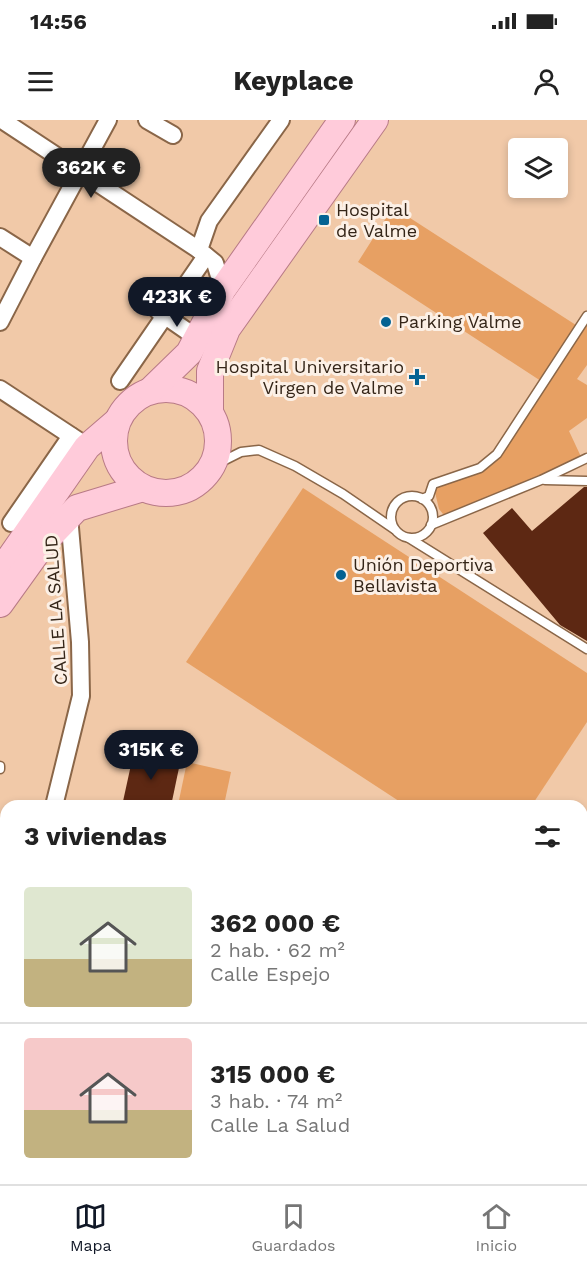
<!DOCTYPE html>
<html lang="es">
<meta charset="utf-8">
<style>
:root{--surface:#fff;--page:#f2f2f2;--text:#222;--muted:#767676;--line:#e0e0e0;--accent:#111827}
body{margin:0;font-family:"Work Sans",sans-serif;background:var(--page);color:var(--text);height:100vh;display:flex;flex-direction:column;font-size:22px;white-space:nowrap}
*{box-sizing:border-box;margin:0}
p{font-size:20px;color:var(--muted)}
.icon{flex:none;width:33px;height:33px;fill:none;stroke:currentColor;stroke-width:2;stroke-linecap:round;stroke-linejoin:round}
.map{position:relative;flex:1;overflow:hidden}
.panel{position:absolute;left:0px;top:680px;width:588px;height:386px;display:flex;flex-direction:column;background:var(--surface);border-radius:18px 18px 0 0;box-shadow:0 3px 9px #0003}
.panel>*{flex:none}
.tools{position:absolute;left:508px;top:18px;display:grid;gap:12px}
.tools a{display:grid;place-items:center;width:60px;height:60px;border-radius:6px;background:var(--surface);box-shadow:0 3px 9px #0003;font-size:30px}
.price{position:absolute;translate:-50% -51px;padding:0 14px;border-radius:21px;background:var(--accent);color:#fff;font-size:20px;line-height:39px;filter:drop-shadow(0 2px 3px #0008)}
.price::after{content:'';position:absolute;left:50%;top:36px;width:18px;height:14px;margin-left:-9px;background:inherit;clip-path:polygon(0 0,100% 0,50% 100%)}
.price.active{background:#222;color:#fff}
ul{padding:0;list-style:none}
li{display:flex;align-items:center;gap:18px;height:150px;padding:0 24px}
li+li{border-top:2px solid var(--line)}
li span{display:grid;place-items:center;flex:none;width:168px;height:120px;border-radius:6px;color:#555}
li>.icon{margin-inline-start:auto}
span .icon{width:72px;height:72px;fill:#fffc;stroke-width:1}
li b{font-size:26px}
h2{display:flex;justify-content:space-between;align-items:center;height:72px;padding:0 24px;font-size:26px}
.status{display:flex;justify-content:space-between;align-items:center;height:42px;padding:0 30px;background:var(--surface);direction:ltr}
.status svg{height:16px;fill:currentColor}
header{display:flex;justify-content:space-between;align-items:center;height:78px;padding:0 24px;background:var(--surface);font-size:27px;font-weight:700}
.tab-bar{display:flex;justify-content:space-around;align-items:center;height:84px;border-top:2px solid var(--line);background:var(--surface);font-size:16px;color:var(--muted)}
.tab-bar a{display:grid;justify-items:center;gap:3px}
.tab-bar .active{color:var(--accent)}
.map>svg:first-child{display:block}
.green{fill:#e7a063}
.building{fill:#5d2813}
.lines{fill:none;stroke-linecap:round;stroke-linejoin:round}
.lane-casing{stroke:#8a6648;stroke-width:11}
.street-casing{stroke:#8a6648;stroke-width:20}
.primary-casing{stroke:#b87a86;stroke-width:28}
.lane{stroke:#fff;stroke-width:8}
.street{stroke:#fff;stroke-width:16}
.primary{stroke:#ffcbda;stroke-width:26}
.poi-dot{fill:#046292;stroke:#fcf0e6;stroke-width:2}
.labels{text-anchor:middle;stroke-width:6;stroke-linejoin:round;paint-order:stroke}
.poi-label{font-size:18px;fill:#342518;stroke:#fcf0e6;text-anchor:start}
.street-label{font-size:18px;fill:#342518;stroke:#fcf0e6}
</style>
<div class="status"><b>14:56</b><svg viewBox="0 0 49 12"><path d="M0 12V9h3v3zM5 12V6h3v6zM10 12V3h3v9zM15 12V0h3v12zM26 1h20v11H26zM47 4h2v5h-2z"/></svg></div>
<header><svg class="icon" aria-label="menu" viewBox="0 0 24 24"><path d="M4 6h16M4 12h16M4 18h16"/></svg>Keyplace<svg class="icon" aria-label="person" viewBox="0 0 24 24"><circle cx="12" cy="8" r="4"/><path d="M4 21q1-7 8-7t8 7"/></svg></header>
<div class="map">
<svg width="587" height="1064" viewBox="0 0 587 1064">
<rect width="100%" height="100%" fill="#f1c9a8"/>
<g class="green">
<path d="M393,87L579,207L587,196V245L577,259L587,265V298L569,311L583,341L447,399L439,389L433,364L480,348L497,334L544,263L358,142Z"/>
<path d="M303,368L587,553V602L532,685H405L186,542Z"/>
<path d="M187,642L231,652L224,685H178Z"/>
<path d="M225,1059H516L515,1064H224Z"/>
</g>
<g class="building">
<path d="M584,367H587V521L560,505L483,413L512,388L532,411Z"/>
<path d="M134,631L180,643L171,686H122Z"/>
</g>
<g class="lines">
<g class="lane-casing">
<g id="lane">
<path d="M211,347L241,332L259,330L295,346L343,374L394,409"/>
<path d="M545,360L587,361"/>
<circle cx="412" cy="397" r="21"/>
<path d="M422,379L429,376L433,364L480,348L497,334L587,196"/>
<path d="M431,405L541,360L587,338"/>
<path d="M409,418L587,529"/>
<path d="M0,646V649"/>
</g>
</g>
<g class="street-casing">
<g id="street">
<path d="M2,0L199,130"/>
<path d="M147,0L173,15"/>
<path d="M0,117L33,138"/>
<path d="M223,169L215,143L199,130L209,101L281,0"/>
<path d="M158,191L197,218"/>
<path d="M0,202L33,138L108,0"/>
<path d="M120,261L206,136"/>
<path d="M0,269L79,321"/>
<path d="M11,403L71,316"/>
<path d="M54,686L81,576L80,522L69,396"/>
<path d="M0,891L6,864"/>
<path d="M0,1031L6,1032"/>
<path d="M83,1064L84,1059"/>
<path d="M208,1064L209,1059"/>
</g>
</g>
<g class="primary-casing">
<g id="primary">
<circle cx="166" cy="321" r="52"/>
<path d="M151,270L189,233L223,169L342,0"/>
<path d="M210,292V251L227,209L375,0"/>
<path d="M0,452L87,327L116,302"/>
<path d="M0,484L46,420L77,388L143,368"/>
</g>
</g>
<use href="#lane" class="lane"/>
<use href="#street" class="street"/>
<use href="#primary" class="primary"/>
</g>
<g class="poi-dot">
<rect x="318" y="94" width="12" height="12" rx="3"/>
<circle cx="386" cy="202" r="6"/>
<path d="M414 248h6v6h6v6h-6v6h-6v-6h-6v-6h6z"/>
<circle cx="341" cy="455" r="6"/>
</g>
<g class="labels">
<g class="poi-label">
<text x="336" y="96">Hospital<tspan x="336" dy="21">de Valme</tspan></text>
<text x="398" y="208">Parking Valme</text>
<text x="404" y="253" text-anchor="end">Hospital Universitario<tspan x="404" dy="21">Virgen de Valme</tspan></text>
<text x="353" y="451">Unión Deportiva<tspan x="353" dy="21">Bellavista</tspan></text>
</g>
<g class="street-label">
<text transform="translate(56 490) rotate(-94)" y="6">CALLE LA SALUD</text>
</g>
</g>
</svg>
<div class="tools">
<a><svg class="icon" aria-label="layers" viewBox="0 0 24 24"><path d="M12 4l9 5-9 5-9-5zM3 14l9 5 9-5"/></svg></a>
</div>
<b class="price active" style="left:91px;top:79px">362K €</b>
<b class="price" style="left:177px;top:208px">423K €</b>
<b class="price" style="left:151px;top:661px">315K €</b>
<section class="panel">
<h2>3 viviendas<svg class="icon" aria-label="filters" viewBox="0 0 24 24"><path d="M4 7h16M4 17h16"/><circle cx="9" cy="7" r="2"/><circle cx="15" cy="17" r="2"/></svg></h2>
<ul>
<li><span style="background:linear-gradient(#dfe7d0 60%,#c2b280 0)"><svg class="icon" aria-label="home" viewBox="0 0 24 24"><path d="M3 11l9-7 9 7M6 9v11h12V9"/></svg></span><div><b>362 000 €</b><p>2 hab. · 62 m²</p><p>Calle Espejo</p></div></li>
<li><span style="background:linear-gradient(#f6c9c9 60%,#c2b280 0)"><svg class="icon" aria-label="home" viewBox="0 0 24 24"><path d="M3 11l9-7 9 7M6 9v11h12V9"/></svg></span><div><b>315 000 €</b><p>3 hab. · 74 m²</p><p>Calle La Salud</p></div></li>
</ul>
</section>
</div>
<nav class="tab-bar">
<a class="active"><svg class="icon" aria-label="map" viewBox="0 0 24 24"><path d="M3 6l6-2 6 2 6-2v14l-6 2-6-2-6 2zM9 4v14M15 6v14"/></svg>Mapa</a>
<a><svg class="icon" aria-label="saved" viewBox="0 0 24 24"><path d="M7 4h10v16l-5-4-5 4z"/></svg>Guardados</a>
<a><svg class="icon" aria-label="home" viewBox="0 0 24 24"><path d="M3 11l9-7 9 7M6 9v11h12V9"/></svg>Inicio</a>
</nav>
